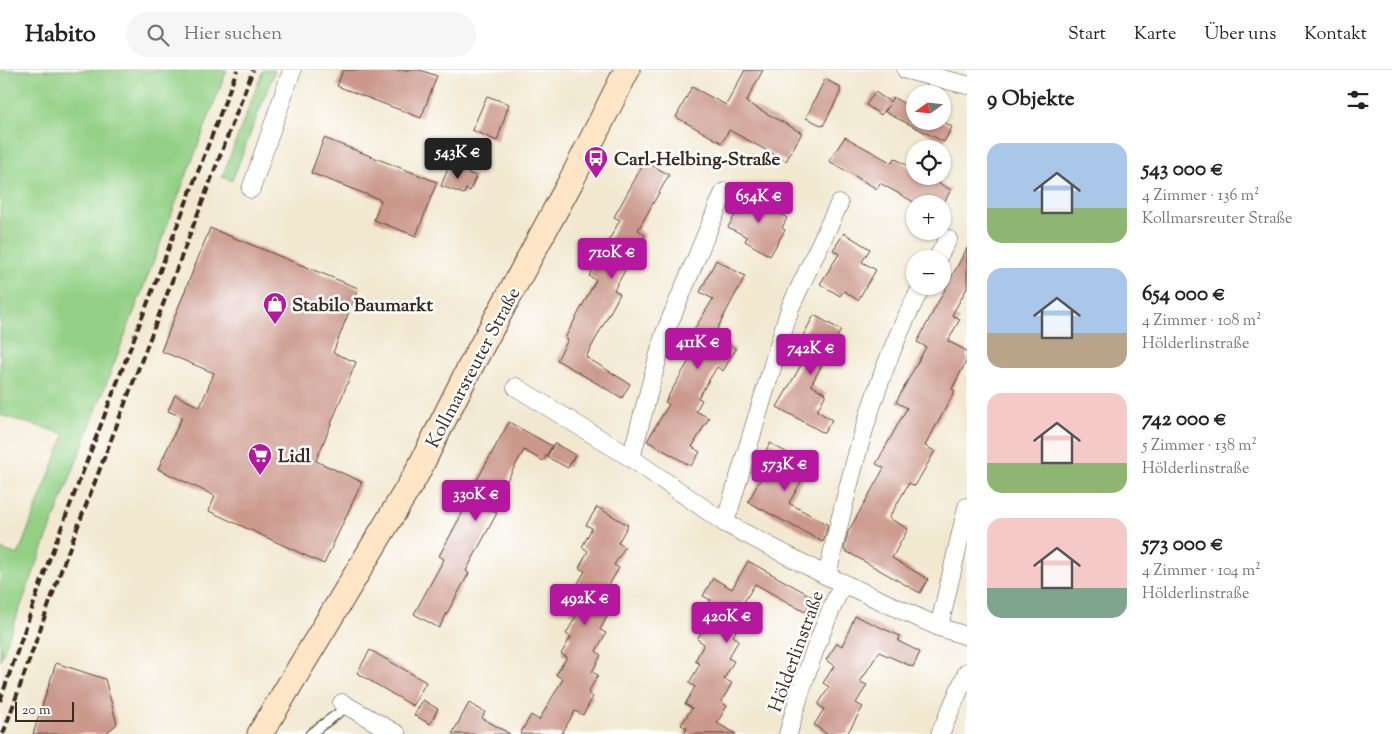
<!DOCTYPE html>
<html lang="de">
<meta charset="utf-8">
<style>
:root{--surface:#fff;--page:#f6f6f6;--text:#222;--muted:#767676;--line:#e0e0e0;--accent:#b5179e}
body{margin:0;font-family:"Sorts Mill Goudy",serif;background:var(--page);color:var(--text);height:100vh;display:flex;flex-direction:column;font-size:19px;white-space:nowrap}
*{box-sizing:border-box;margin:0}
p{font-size:16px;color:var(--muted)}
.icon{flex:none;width:28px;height:28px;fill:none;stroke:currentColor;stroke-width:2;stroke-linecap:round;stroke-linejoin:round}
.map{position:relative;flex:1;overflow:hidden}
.sheet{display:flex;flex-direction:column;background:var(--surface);width:425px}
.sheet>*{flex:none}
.needle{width:32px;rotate:255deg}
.fabs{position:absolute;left:906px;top:15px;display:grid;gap:10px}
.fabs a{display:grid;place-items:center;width:45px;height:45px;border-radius:50%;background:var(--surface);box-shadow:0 1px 4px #0004;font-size:25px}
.scale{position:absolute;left:15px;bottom:12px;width:59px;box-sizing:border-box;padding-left:5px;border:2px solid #3b2a1e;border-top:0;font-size:14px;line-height:18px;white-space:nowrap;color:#3b2a1e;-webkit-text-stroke:4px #fff;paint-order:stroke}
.price{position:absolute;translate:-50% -42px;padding:0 11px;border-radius:5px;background:var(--accent);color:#fff;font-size:16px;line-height:32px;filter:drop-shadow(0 1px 2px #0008)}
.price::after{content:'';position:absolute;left:50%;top:30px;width:15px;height:11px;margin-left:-8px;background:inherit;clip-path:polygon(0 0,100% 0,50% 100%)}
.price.selected{background:#222;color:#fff}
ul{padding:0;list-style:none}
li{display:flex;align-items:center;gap:15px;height:125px;padding:0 20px}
li span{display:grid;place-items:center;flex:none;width:140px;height:100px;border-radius:15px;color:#555}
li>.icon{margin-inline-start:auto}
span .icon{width:60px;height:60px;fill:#fffc;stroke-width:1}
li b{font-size:21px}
h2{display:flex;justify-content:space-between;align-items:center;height:60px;padding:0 20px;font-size:21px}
header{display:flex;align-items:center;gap:30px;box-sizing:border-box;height:70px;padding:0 25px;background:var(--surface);border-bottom:1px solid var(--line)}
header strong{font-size:24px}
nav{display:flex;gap:28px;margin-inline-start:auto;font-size:18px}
.search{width:350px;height:45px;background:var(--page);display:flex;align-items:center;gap:12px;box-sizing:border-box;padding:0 18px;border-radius:28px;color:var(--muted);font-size:19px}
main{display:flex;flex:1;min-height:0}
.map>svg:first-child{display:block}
.green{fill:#93d085;stroke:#677d52}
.building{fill:#cb988b}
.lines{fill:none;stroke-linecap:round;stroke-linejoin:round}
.service-casing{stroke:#564639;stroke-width:11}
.minor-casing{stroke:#564639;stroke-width:19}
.secondary-casing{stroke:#564639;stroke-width:27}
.service{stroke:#fff;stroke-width:9}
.minor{stroke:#fff;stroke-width:18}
.secondary{stroke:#fde5c5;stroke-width:25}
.rail{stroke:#3b2a1e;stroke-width:4;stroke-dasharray:8 4;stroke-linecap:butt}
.labels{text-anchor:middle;stroke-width:5;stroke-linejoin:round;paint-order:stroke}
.poi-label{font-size:19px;font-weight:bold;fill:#3b2a1e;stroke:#fff;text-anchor:start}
.street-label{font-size:19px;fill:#3b2a1e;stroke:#fff}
</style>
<header>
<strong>Habito</strong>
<div class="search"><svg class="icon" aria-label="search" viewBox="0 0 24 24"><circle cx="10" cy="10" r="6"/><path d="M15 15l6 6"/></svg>Hier suchen</div>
<nav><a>Start</a><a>Karte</a><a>Über uns</a><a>Kontakt</a></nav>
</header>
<main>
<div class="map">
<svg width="967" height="664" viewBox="0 0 967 664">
<rect width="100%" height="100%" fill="#fff"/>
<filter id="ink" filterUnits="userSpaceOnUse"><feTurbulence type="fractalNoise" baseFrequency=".02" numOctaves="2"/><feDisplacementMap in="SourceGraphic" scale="10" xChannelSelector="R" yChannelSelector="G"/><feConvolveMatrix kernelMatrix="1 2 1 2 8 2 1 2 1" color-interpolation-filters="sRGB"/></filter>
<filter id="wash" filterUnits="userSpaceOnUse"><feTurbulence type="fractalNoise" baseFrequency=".0096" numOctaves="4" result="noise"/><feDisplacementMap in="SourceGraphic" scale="20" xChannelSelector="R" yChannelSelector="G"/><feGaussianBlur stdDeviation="1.12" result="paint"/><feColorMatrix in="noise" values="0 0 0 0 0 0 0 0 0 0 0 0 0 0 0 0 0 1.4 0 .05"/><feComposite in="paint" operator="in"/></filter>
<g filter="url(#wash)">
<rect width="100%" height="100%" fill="#f2e8d0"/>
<g class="green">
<path d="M0,0H227L0,590V479L18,485L65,364L0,345Z"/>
<path d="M263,0H275L232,111L222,107Z"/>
</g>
<g id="blocks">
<g class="building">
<path d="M343,0H420L437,6L421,48L337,16Z"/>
<path d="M745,0H763L746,32L802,63L786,91L729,60L722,73L676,47L692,17L726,35Z"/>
<path d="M825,9L840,17V23L823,56L806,48Z"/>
<path d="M875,22L890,32L893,27L915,40V51H942L952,57L944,72L885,42L889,35L881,45L866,35Z"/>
<path d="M487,26L509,34L497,71L472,60Z"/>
<path d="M845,67L892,93L894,88L915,100V106H926L951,120L943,134H917L880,113L877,119L829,91Z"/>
<path d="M324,68L437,112L416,166L374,150L381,130L311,103Z"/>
<path d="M645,91L669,105L638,160L645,165L614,220L620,224L586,287L630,314L622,328L557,290L568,270L565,268L596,210L589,206L620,150L614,147Z"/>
<path d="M449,96L476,106L470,121L466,119L464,124L441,116Z"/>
<path d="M749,121L769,133L767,136L787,148L782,158L785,160L770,186L745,171L747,167L728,157Z"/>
<path d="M210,158L358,218L333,283L356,292L316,391L362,412L324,494L209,441L215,426L158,399L182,347L168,341L175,325L200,337L214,303L161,281Z"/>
<path d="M844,163L870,179L862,192L876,200L858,230L844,221L840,226L820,214L839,184L833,180Z"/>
<path d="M967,178V218L952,245L960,249L948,271L967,281V290L952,319L955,321L925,376L935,381L915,416L909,413L889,448L908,459L892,488L928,509L920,523L844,480L848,462L884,398L876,394L907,338L896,332L926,277L917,272Z"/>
<path d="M716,190L745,206L716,261L726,267L723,271L736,279L723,301L717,297L698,328L702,330L696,341L709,348L692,377L700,382L691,396L647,371L669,334L665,332L698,275L688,269L713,229L700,222Z"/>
<path d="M814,245L841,260L811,315L826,324L817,341L832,350L824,363L777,337L808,283L797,277Z"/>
<path d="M509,352L552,376L543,391L524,380L490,441L497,443L466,501L469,503L439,558L414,544L444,489L439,486L470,429L467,428Z"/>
<path d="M554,373L575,385L568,398L547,387Z"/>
<path d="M770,373L810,396L789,433L828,455L823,472L748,432L767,397L759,393Z"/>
<path d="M597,437L628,455L618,473L625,477L614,495L619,498L609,515L616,519L605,538L610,541L600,560L606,563L596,581L601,585L592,602L598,605L588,623L593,627L583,645L575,641L562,663L564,664H520L531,645L539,650L563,609L556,605L567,587L561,584L571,567L566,564L576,546L569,542L580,524L574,520L585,501L579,498L588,481L582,477L592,458L586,455Z"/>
<path d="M748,491L813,527L805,542L755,514L736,545L743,549L733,566L739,570L728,588L734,591L724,609L732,613L721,632L727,636L717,653L736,664H684L687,658L681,655L692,638L685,634L695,617L689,613L700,594L695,591L704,574L697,569L708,551L701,547L711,530L703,526L713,508L732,519Z"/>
<path d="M855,546L900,566L898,571L920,582L913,597L879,582L860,612L867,615L856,633L863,637L847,664H827L814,655L824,639L818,635L829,617L823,613L834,596L826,590L837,573L842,576Z"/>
<path d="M370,580L426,612L413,636L357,603Z"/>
<path d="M56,593L105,609L117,654L105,664H33Z"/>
<path d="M423,630L438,639L430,654L414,645Z"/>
<path d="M469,633L485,642L482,648L510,664H452Z"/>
</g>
</g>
</g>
<g filter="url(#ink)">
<use href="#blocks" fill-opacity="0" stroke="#564639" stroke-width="1"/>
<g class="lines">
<g class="service-casing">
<path id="service" d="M310,664L348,636"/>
</g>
<g class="minor-casing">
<g id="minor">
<path d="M906,0L967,15"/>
<path d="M251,119L292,0"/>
<path d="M937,189L948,169"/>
<path d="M516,317L631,388L725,453L827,506L939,557L967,566"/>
<path d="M631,388L664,265L724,122"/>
<path d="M725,453L790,238L839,134"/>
<path d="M827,506C849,408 874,305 922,216"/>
<path d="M939,557L967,437"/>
<path d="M342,633L397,664"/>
<path d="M788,664C802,612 820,562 843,513"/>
<path d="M940,664L967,602"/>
</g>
</g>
<g class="secondary-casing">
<path id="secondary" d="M260,664L416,405L467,303L570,113L627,0"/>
</g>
<use href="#service" class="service"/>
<use href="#minor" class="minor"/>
<use href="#secondary" class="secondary"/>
<g class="rail">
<path d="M0,631L49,490L237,0"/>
<path d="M3,664L63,495L253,0"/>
</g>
</g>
</g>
<defs>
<g id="bus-pin" transform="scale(1.25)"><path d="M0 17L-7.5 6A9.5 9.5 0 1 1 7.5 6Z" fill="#b5179e" stroke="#fff"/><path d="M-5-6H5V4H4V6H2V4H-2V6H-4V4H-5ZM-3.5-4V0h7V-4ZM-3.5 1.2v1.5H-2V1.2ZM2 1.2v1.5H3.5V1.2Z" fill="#fff"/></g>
<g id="shop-pin" transform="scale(1.25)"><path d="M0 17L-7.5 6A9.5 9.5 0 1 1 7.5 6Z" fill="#b5179e" stroke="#fff"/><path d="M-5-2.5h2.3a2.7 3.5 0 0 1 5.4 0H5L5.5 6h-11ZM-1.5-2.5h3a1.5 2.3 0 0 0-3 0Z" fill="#fff"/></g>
<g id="supermarket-pin" transform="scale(1.25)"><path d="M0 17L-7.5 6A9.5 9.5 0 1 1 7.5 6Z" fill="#b5179e" stroke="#fff"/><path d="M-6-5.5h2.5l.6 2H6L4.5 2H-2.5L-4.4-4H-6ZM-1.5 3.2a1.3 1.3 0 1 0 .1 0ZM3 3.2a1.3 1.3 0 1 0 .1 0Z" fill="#fff"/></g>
</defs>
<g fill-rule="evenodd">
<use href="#bus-pin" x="596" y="88"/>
<use href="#shop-pin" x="275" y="234"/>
<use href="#supermarket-pin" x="260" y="385"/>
</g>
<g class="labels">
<g class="poi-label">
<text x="614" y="95">Carl-Helbing-Straße</text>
<text x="292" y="241">Stabilo Baumarkt</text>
<text x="278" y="392">Lidl</text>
</g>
<g class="street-label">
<text transform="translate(472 297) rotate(-62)" y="7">Kollmarsreuter Straße</text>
<text transform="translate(795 581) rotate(-70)" y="7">Hölderlinstraße</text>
</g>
</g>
</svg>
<div class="fabs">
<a><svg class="needle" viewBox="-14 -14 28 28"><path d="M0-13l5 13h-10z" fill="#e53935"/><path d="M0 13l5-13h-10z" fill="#767676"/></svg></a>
<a><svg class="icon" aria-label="locate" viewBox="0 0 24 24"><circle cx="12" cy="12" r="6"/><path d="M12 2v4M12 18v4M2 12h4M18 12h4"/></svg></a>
<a>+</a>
<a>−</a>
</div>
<div class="scale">20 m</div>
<b class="price selected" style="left:458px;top:110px">543K €</b>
<b class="price" style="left:759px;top:154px">654K €</b>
<b class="price" style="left:612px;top:210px">710K €</b>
<b class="price" style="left:698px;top:300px">411K €</b>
<b class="price" style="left:811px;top:306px">742K €</b>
<b class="price" style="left:785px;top:422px">573K €</b>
<b class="price" style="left:476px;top:452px">330K €</b>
<b class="price" style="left:585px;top:556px">492K €</b>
<b class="price" style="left:727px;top:574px">420K €</b>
</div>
<section class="sheet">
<h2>9 Objekte<svg class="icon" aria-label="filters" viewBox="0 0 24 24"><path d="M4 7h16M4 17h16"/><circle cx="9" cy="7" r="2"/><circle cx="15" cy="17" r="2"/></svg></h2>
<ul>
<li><span style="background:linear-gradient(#a9c7e8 65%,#8fb573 0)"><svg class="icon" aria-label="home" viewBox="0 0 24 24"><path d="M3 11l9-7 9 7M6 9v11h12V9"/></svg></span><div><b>543 000 €</b><p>4 Zimmer · 136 m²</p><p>Kollmarsreuter Straße</p></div></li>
<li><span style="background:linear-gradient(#a9c7e8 65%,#b9a48a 0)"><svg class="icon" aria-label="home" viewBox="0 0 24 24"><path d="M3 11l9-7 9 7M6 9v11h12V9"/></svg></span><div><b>654 000 €</b><p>4 Zimmer · 108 m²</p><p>Hölderlinstraße</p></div></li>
<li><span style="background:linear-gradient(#f6c9c9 70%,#8fb573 0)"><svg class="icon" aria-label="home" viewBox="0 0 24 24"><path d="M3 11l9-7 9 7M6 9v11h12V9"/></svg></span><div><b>742 000 €</b><p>5 Zimmer · 138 m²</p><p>Hölderlinstraße</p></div></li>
<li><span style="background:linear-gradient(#f6c9c9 70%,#7fa58c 0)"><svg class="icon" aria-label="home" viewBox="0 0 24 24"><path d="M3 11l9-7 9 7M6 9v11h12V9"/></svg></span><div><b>573 000 €</b><p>4 Zimmer · 104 m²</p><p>Hölderlinstraße</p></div></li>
</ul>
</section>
</main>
